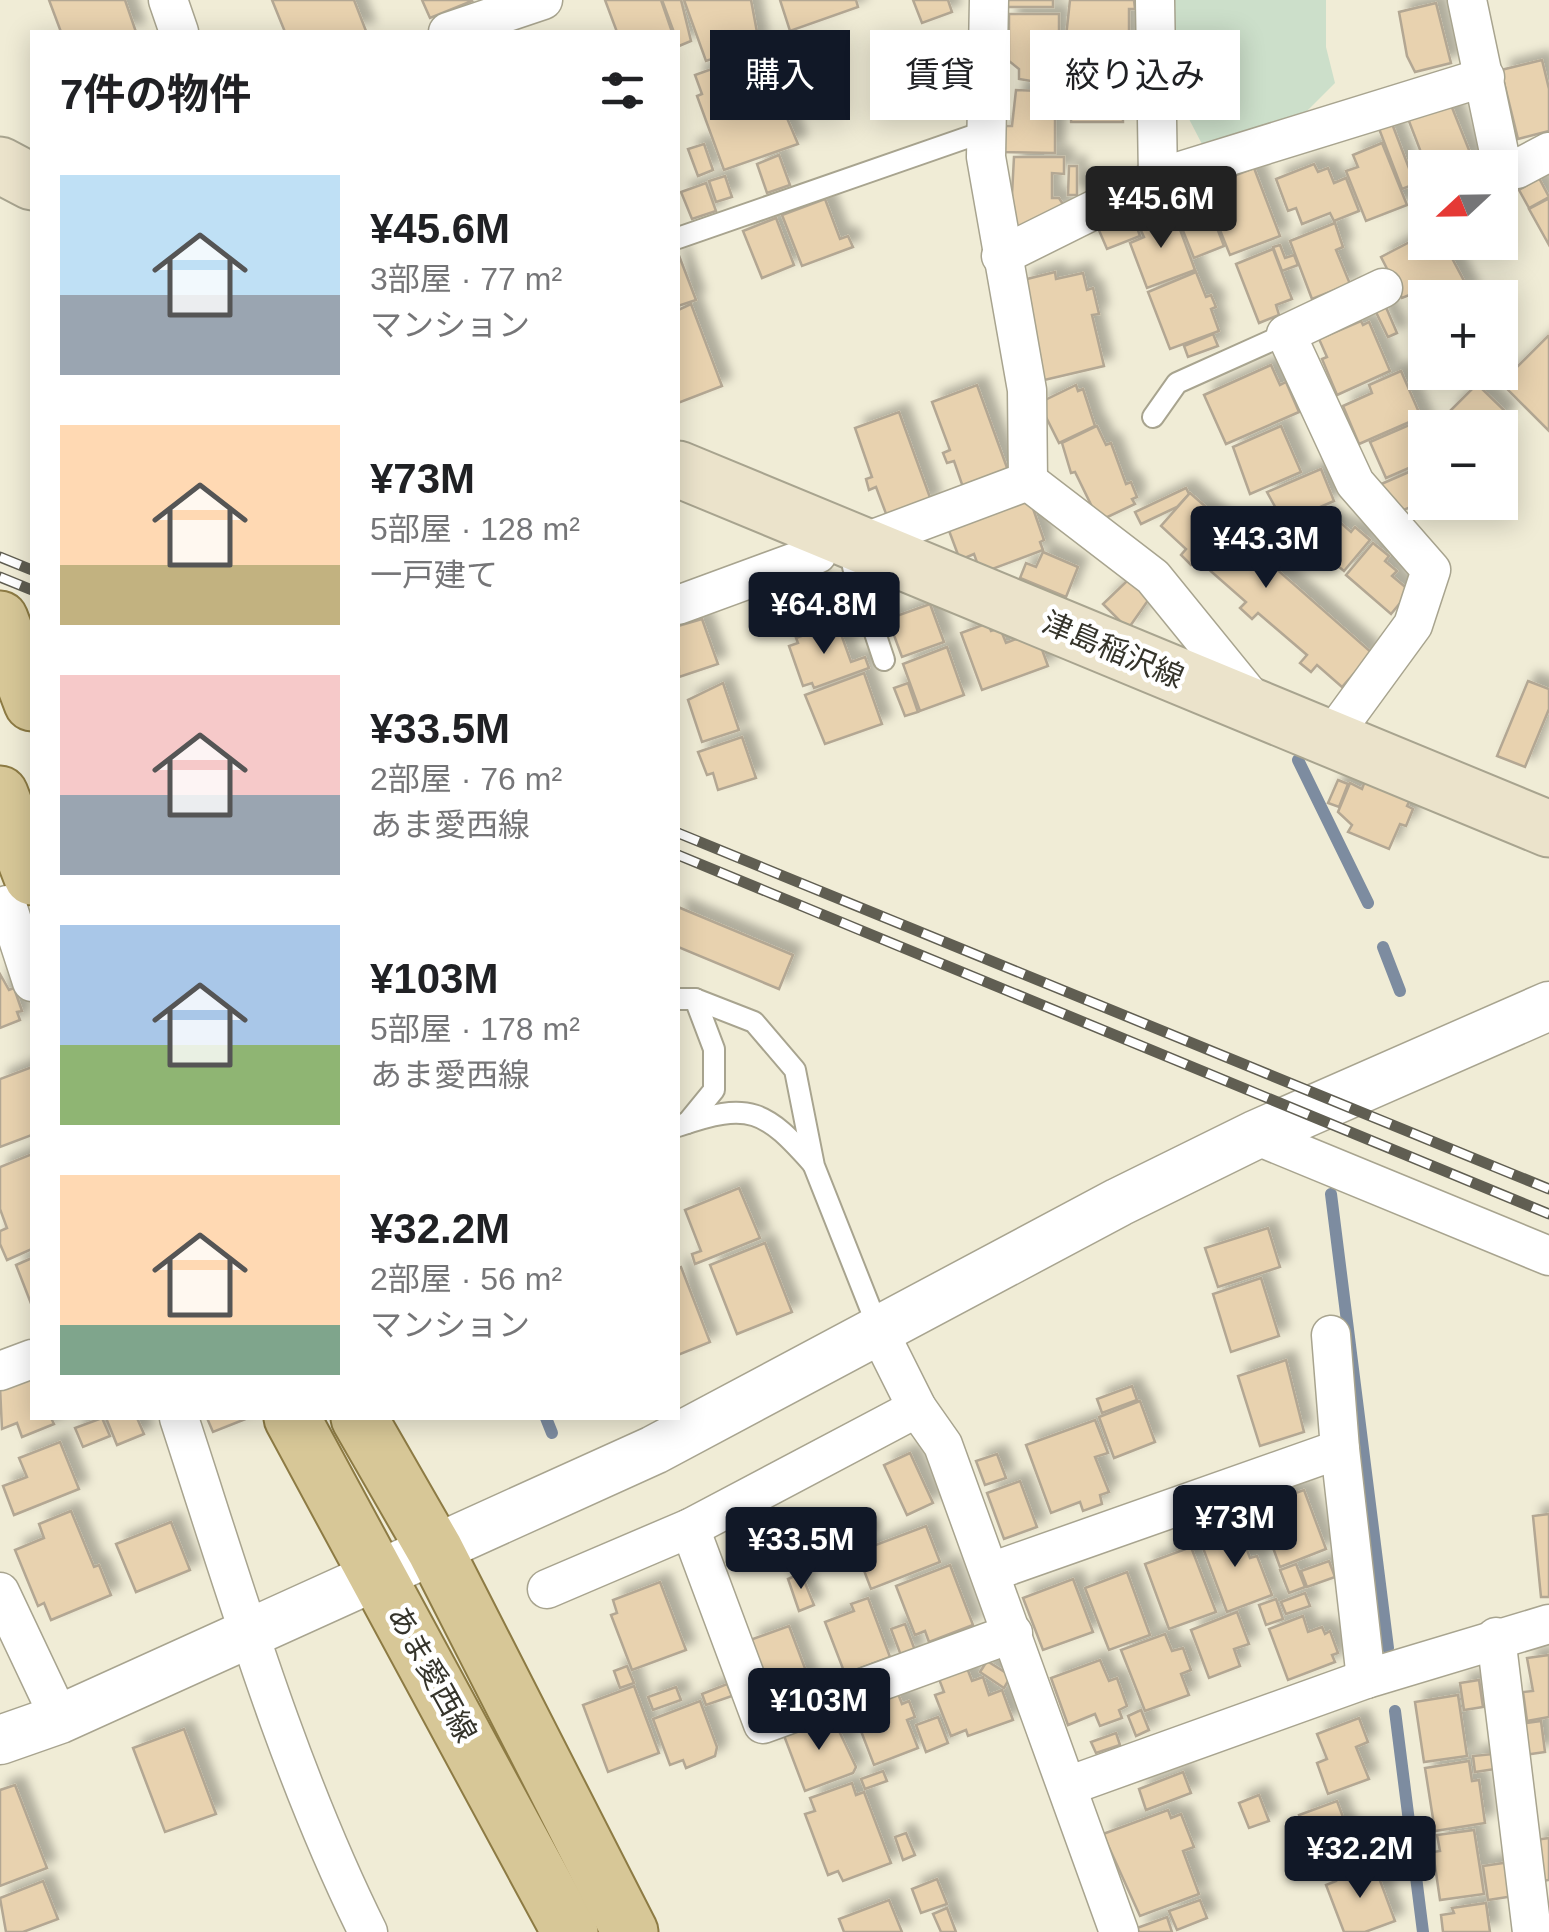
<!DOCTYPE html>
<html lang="ja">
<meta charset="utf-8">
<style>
:root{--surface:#fff;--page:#f2f2f2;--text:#202124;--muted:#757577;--accent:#111827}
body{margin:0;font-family:Arial,"Noto Sans JP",sans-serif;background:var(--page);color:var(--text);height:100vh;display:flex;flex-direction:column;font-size:38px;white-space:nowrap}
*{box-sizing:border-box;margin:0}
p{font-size:32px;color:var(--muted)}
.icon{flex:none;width:55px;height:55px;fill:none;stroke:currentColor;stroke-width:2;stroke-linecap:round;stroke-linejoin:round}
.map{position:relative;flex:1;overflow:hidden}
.details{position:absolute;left:30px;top:30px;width:650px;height:1390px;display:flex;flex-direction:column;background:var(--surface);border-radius:0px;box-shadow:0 5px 25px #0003}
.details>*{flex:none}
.banner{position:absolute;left:710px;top:30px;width:688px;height:90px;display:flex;gap:20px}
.needle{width:65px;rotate:248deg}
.buttons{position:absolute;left:1408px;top:150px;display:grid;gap:20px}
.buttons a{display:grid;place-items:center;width:110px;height:110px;border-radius:0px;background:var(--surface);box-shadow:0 5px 25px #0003;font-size:50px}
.price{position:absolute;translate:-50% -85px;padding:0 22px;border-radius:10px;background:var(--accent);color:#fff;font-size:32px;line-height:65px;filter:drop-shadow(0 2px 5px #0008)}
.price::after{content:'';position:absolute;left:50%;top:60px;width:30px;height:22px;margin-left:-15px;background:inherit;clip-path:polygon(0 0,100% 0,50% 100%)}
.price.active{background:#222;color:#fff}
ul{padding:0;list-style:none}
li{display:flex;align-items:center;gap:30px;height:250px;padding:0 30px}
li span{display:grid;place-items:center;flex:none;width:280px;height:200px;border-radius:0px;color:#555}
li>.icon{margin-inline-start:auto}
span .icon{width:120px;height:120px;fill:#fffc;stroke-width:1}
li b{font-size:42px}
h2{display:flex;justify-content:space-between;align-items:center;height:120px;padding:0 30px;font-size:42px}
.pill{padding:0 35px;border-radius:0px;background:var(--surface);box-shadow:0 5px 25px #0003;font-size:35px;line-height:90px}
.pill.active{background:var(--accent);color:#fff}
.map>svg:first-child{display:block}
.green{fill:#ccdfca}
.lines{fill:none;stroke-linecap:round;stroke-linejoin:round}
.stream{stroke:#7d8ca0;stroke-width:12}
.building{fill:#e8d2af;stroke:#b3a793;stroke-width:2.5;filter:url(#shadow)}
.service-casing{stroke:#a8a48f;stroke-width:24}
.minor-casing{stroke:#a8a48f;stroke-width:41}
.tertiary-casing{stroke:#a8a48f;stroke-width:51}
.secondary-casing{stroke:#a8a48f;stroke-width:59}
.primary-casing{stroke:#8d7b44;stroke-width:59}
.service{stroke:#fff;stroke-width:20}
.minor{stroke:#fff;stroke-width:38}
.tertiary{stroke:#fff;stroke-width:48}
.secondary{stroke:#ebe3cb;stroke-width:55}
.primary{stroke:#d7c797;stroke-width:55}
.rail-casing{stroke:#605e52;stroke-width:11}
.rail{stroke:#fff;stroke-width:8;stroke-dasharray:22;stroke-linecap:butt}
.labels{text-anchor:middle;stroke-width:9;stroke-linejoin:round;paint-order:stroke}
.street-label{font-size:30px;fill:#35342b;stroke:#fff}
</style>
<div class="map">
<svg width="1549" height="1932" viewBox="0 0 1549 1932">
<defs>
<filter id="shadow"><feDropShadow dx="9" dy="-9" stdDeviation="5" flood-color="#0004"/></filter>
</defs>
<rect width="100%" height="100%" fill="#f0ecd6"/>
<path class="green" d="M1167,0H1326V47L1335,83L1294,124L1203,146L1189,119L1171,118Z"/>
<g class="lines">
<g class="stream">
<path d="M1298,760L1368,903"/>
<path d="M1383,947L1400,991"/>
<path d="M1331,1194L1388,1648"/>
<path d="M546,1418L552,1433"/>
<path d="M1395,1711L1423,1932"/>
</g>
</g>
<g class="building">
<path d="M49,0H125L136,32H61Z"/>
<path d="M272,0H354L366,31L285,32Z"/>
<path d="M422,0H471L472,1L430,18Z"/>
<path d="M605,0H661L672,32H617Z"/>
<path d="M662,0H681L691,41L679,46Z"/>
<path d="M684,0H751L759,43L706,61Z"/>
<path d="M780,0H856L858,7L790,31Z"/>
<path d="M913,0H948L952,12L922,23Z"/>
<rect x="1003" y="0" width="50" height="7"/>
<path d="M1070,0H1134L1135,9H1129V47L1065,46Z"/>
<path d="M1436,3L1451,63L1415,72L1407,56L1399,12Z"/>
<path d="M1009,14H1059V50H1042L1043,83L1019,79V69L1009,61Z"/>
<path d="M759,52L798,144L724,170L697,96L702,94L695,75Z"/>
<path d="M1071,57H1112V76H1122L1123,122H1071Z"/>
<path d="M1542,60L1549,89V131L1518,139L1501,70Z"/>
<path d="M1039,86H1055V153L1002,152V126H1012L1016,90L1039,91Z"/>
<path d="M1449,100L1475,165L1427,168L1407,116Z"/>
<path d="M1391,121L1415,184L1402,189L1378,126Z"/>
<path d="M1382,143L1407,205L1366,221L1346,171L1358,167L1353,155Z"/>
<path d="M704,144L713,170L698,176L688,149Z"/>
<path d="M779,155L790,185L767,193L757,164Z"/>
<path d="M1014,157H1064V174L1052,173V198H1059L1066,209L1010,232Z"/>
<path d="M1314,164L1318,172L1328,168L1334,183L1346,178L1359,211L1334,221L1330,213L1302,224L1296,208L1288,211L1276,179Z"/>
<path d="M1069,166H1077V195H1068Z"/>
<path d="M1254,168L1280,236L1230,255L1203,188Z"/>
<path d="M725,176L732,197L716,202L709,181Z"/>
<path d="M1539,178L1549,197L1529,208L1519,190Z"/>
<path d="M706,183L716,211L692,219L681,192Z"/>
<path d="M1200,184L1224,246L1194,258L1169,196Z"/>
<path d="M825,199L840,239L848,236L853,247L802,266L782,215Z"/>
<path d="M1548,199L1549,200V245L1529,209Z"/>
<path d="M1130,208L1140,236L1107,249L1095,221Z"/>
<path d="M1162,212L1167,228L1178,224L1195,270L1147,288L1130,243L1144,237L1137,222Z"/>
<path d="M776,218L794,265L762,278L743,231Z"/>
<path d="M1335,223L1343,247L1336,250L1350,284L1312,299L1290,241Z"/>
<path d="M1425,234V242H1435L1438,249L1445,245L1471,294L1425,298V317L1421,319L1409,295L1402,298L1381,257Z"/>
<path d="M1280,245L1285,258L1294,255L1298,265L1282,271L1273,247Z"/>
<path d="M1273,249L1292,299L1276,305L1279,315L1259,323L1236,264Z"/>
<path d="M678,253L696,300L678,306Z"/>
<path d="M1055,272L1056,279L1083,273L1087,290L1093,288L1099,314L1092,315L1104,366L1040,381L1023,280Z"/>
<path d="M1196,272L1206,297L1211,295L1216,307L1211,309L1219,331L1170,349L1148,292Z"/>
<path d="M691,304L722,386L678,403V310Z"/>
<path d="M1385,305L1397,333L1388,337L1375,310Z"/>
<path d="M1361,321L1363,325L1369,322L1390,371L1337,395L1322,359L1327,357L1319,339Z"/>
<path d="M1213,334L1218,346L1188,357L1184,346Z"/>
<path d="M1548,336L1549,337V431L1501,383Z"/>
<path d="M1271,365L1280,385L1286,382L1299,412L1226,444L1204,395Z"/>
<path d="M1401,371L1421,417L1359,444L1343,406L1372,393L1369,385Z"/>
<path d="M1477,384L1507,413L1493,428L1487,422L1481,428H1466L1449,412Z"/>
<path d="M977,385L1010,476L965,493L954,461L947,463L943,453L950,450L932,402Z"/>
<path d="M1076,385L1078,391L1083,389L1095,426L1059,443L1039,403Z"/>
<path d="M899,412L932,503L888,519L876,487L869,490L866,479L872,477L855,428Z"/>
<path d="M1423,419L1425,461L1386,478L1370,442Z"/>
<path d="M1097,426L1106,445L1111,443L1126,484L1131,482L1137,497L1132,499L1135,504L1099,521L1075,472L1071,473L1062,443Z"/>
<path d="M1281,426L1301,472L1250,494L1233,447Z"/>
<path d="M1425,465V501L1399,512L1392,497L1385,499L1379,485Z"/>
<path d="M1321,469L1334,501L1284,523L1267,492Z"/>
<path d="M1186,488L1189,494L1177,507L1141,524L1135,512Z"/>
<path d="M1190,493L1372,653L1342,687L1317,665L1311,672L1300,663L1307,655L1258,613L1252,619L1240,608L1246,602L1197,559L1191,565L1181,555L1186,549L1161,526Z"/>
<path d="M1030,500L1044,540L1040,542L1043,550L987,571L985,566L979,568L974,554L960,560L948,528Z"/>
<path d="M1321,513L1338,527L1341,523L1351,532L1355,527L1370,540L1344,571L1301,536Z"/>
<path d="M1373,543L1389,556L1385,561L1397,571L1392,576L1410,591L1391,614L1346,575Z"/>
<path d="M1043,552L1078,567L1066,597L1020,578L1026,563L1036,567Z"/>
<path d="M814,572L824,597L835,593L843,615L789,635L773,592L782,589L780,584Z"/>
<path d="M1129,579L1149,599L1128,629L1103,604Z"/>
<path d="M930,604L944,642L902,657L888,619Z"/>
<path d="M702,619L718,664L679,677L678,626Z"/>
<path d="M837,623L851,662L865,657L869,668L814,688L812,683L803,686L789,646L798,643L796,638Z"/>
<path d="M988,623L991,631L1000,628L1006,643L1021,637L1040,644L1048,666L982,690L961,633Z"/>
<path d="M947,647L964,695L920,711L903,664Z"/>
<path d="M864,673L882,724L825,744L805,695Z"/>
<path d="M1528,681L1549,689V709L1525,767L1497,756Z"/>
<path d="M723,683L739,730L702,742L688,700Z"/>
<path d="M908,683L918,712L905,716L894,688Z"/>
<path d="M742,737L756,778L718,790L713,773L707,775L698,752Z"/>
<path d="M1338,780L1348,784L1339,807L1328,803Z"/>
<path d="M1365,781L1410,800L1407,806L1413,809L1406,826L1400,824L1389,849L1348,832L1352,825L1338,812L1350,783L1362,789Z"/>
<path d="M678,907L793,955L779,989L678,947Z"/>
<path d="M0,974L9,990L14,988L22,1011L17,1012L20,1020L0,1028Z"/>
<path d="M32,1067V1135L0,1147V1079Z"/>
<path d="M32,1154V1249L7,1260L0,1244V1231L7,1228L0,1209V1167Z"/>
<path d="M739,1188L760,1238L695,1264L692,1254L701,1251L685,1210Z"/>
<path d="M1268,1228L1280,1267L1218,1287L1205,1248Z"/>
<path d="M765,1243L792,1312L737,1334L710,1265Z"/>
<path d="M32,1258V1306L16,1265Z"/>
<path d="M681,1267L710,1342L678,1355V1268Z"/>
<path d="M1261,1278L1279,1336L1231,1352L1213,1294Z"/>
<path d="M1286,1360L1304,1432L1260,1446L1238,1376Z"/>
<path d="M32,1374V1418H51L54,1424L22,1437L17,1423L2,1429L0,1387Z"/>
<path d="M1132,1386L1137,1400L1102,1413L1097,1399Z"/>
<path d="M1140,1401L1155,1442L1114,1458L1099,1417Z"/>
<path d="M102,1418L110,1436L83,1447L75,1428Z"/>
<path d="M106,1418H137L144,1434L117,1445Z"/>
<path d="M207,1418H248L213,1432Z"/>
<path d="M1095,1420L1108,1453L1095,1457L1109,1492L1100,1495L1102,1504L1083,1511L1080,1502L1051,1513L1026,1445Z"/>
<path d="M60,1442L79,1489L14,1515L3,1486L27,1477L19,1458Z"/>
<path d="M910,1453L933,1503L907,1515L884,1465Z"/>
<path d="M997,1454L1006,1478L985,1485L976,1461Z"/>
<path d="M1020,1481L1037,1527L1004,1539L987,1493Z"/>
<path d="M1291,1488L1293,1494L1304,1490L1326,1549L1280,1567L1256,1501Z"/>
<path d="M71,1511L94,1567L99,1565L111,1595L51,1620L44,1603L38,1606L15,1550L44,1538L39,1524Z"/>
<path d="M1549,1514V1597H1541L1533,1516Z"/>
<path d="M171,1522L190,1570L136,1592L116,1544Z"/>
<path d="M868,1526L872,1539L853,1546L849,1534Z"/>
<path d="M926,1526L940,1562L871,1589L857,1552Z"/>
<path d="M1238,1526L1250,1558L1257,1556L1272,1595L1227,1612L1200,1540Z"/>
<path d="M1191,1547L1216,1612L1169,1629L1145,1564Z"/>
<path d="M1329,1561L1335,1577L1307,1587L1301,1571Z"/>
<path d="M1296,1564L1305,1587L1289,1593L1280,1570Z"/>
<path d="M950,1565L973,1625L929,1642L925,1631L915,1635L896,1586Z"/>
<path d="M1127,1572L1150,1635L1109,1650L1085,1588Z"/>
<path d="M801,1573L814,1605L799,1611L788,1579Z"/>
<path d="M1073,1579L1093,1632L1043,1650L1023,1598Z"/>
<path d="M660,1582L686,1650L632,1670L611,1615L617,1613L613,1600Z"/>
<path d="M1305,1593L1310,1606L1286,1614L1281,1602Z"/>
<path d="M868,1598L890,1657L845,1674L825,1622L854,1611L851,1604Z"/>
<path d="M1276,1599L1283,1619L1266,1625L1259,1605Z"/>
<path d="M1237,1612L1249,1644L1234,1649L1240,1666L1209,1678L1191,1630Z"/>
<path d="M1303,1616L1308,1632L1322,1627L1325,1634L1330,1631L1338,1653L1332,1655L1335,1662L1288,1680L1269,1629Z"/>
<path d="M905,1624L916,1653L902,1658L891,1629Z"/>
<path d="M789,1626L809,1679L770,1693L750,1640Z"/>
<path d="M1165,1634L1172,1651L1183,1648L1191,1670L1181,1674L1189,1695L1145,1711L1121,1650Z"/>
<path d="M1549,1655V1717L1527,1721L1523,1692L1533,1691L1527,1658Z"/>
<path d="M1100,1660L1109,1681L1117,1678L1127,1706L1119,1710L1122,1718L1100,1726L1095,1714L1068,1725L1051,1678Z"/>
<path d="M987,1661L1011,1676L1004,1688L980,1672Z"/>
<path d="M627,1666L634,1683L620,1688L614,1671Z"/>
<path d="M967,1668L972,1681L983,1677L989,1695L1002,1690L1013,1720L968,1736L966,1730L951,1736L935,1695L944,1692L939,1679Z"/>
<path d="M1479,1680L1483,1707L1464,1710L1460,1683Z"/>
<path d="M727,1684L732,1696L706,1705L702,1694Z"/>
<path d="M634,1686L659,1753L608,1772L583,1705Z"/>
<path d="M676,1687L681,1700L653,1710L648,1697Z"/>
<path d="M897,1691L902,1704L909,1701L915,1717L907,1720L918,1748L874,1765L856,1718L860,1716L856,1707Z"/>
<path d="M1458,1695L1467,1756L1424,1762L1415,1702Z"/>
<path d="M700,1701L717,1747L715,1756L686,1768L683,1760L670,1765L653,1719Z"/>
<path d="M1141,1710L1149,1730L1136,1736L1128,1716Z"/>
<path d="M831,1714L856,1767L853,1773L805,1791L783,1733Z"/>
<path d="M938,1717L948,1743L926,1752L916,1725Z"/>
<path d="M1359,1718L1368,1742L1356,1747L1369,1779L1328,1794L1317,1763L1327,1759L1317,1734Z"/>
<path d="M1541,1721L1545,1752L1524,1755L1519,1724Z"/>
<path d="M184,1729L216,1814L165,1832L133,1748Z"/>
<path d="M1116,1733L1120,1745L1096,1753L1091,1742Z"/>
<path d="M1493,1754L1495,1769L1475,1772L1473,1756Z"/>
<path d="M1469,1761L1472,1781L1479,1780L1485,1823L1435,1831L1425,1768Z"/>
<path d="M883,1771L887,1781L865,1789L861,1779Z"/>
<path d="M1183,1772L1191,1793L1146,1810L1139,1789Z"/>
<path d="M852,1783L856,1795L864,1792L891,1863L843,1881L838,1871L828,1875L805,1814L815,1811L810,1798Z"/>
<path d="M15,1785L47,1868L0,1886V1790Z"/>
<path d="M1259,1795L1269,1821L1249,1828L1239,1803Z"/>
<path d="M1337,1801L1353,1844L1314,1858L1299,1815Z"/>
<path d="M1168,1810L1171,1818L1181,1814L1194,1847L1183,1851L1199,1894L1140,1916L1103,1834Z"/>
<path d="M1474,1830L1484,1894L1440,1900L1433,1852L1440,1851L1437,1835Z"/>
<path d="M906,1833L915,1855L903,1860L895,1837Z"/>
<path d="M1549,1838V1880L1541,1881L1535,1840Z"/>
<path d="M1510,1862L1514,1896L1488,1900L1483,1866Z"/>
<path d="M1354,1866L1356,1874L1375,1867L1395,1921L1365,1932H1344L1326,1885L1336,1881L1334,1874Z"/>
<path d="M937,1879L947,1904L921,1913L912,1889Z"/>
<path d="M43,1881L58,1919L23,1932H6L0,1898Z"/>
<path d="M889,1900L902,1932H844L839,1919Z"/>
<path d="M1200,1900L1207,1918L1177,1930L1169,1911Z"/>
<path d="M1486,1903L1490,1932H1443L1441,1915L1454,1913L1452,1908Z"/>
<path d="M947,1908L956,1932H941L933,1914Z"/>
<path d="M1167,1917L1172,1932H1139L1137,1928Z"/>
</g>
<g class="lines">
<g class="service-casing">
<g id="service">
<path d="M678,238L986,131"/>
<path d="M1153,417L1177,383L1286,334"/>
<path d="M859,548L853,567L884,660"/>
<path d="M678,999H695L714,1049V1090L687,1123"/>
<path d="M695,999L754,1022L795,1070L814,1166L879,1330"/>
<path d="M678,1126C750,1101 765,1110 813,1164"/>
</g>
</g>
<g class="minor-casing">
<g id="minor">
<path d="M168,0L179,32"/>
<path d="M1155,0L1158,178"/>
<path d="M1467,0L1503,171L1517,169L1549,152"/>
<path d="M448,32L543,0"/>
<path d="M1001,256L1158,178L1485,77"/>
<path d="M1028,481L1153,577L1257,705"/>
<path d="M860,544L1028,481L1027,390L986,157L989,0"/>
<path d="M678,605L817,554L827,530"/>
<path d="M1329,740L1413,625L1431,570L1355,483L1286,334L1383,288"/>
<path d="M7,905L32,982"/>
<path d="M1255,1135L1549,1256"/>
<path d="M879,1332L917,1408L943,1445L1119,1932"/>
<path d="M0,1371L32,1359"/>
<path d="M179,1418C235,1589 288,1771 368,1932"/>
<path d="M1340,1449L1366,1679"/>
<path d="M690,1528L763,1724L1013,1633"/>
<path d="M991,1572L1340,1449L1331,1335"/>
<path d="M547,1589L690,1528L917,1408"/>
<path d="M0,1592L60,1719"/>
<path d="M1496,1637L1532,1932"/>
<path d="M1068,1786L1366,1679L1549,1624"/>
</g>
</g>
<g class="tertiary-casing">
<path id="tertiary" d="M0,1740L60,1719L654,1450L1119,1202L1255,1135L1549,1006"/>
</g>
<g class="secondary-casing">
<g id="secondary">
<path d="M0,165L32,182"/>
<path d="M678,469L1549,829"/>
</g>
</g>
<g class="primary-casing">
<g id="primary">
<path d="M0,619L32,703"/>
<path d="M0,794L32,877"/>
<path d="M292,1418L570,1932"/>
<path d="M359,1418L435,1550L630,1932"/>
</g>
</g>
<use href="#service" class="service"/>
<use href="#minor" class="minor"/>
<use href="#tertiary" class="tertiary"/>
<use href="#secondary" class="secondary"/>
<use href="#primary" class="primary"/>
<g class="rail-casing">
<g id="rail">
<path d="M0,557L32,570"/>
<path d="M0,577L32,590"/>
<path d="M678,833L1549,1189"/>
<path d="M678,855L1549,1214"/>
</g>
</g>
<use href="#rail" class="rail"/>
</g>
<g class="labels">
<g class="street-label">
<text transform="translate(1113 650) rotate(23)" y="10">津島稲沢線</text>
<text transform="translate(432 1674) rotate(61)" y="10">あま愛西線</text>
</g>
</g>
</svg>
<div class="buttons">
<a><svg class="needle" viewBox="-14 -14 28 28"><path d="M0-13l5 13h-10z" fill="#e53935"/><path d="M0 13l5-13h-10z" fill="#757577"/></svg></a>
<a>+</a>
<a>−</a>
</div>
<b class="price active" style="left:1161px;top:251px">¥45.6M</b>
<b class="price" style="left:1266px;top:591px">¥43.3M</b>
<b class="price" style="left:824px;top:657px">¥64.8M</b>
<b class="price" style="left:1235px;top:1570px">¥73M</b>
<b class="price" style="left:801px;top:1592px">¥33.5M</b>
<b class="price" style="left:819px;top:1753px">¥103M</b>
<b class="price" style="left:1360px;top:1901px">¥32.2M</b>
<div class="banner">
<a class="pill active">購入</a>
<a class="pill">賃貸</a>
<a class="pill">絞り込み</a>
</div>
<section class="details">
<h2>7件の物件<svg class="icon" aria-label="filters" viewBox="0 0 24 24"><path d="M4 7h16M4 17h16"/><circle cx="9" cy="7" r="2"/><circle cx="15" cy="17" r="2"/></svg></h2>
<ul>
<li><span style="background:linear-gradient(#bfe0f5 60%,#9aa5b1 0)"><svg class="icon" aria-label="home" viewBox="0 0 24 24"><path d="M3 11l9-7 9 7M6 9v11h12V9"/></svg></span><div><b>¥45.6M</b><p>3部屋 · 77 m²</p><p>マンション</p></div></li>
<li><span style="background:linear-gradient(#ffd9b3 70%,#c2b280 0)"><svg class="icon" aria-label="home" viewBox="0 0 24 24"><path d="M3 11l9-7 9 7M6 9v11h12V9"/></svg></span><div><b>¥73M</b><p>5部屋 · 128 m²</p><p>一戸建て</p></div></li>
<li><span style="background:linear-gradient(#f6c9c9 60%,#9aa5b1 0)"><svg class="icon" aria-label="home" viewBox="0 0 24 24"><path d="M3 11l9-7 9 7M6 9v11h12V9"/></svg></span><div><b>¥33.5M</b><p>2部屋 · 76 m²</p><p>あま愛西線</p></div></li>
<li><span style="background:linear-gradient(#a9c7e8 60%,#8fb573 0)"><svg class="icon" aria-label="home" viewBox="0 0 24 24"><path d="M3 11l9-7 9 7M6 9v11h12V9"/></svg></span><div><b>¥103M</b><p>5部屋 · 178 m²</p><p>あま愛西線</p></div></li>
<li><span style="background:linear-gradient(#ffd9b3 75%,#7fa58c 0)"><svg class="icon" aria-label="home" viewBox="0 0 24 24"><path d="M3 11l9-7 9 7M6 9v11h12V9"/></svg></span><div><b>¥32.2M</b><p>2部屋 · 56 m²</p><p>マンション</p></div></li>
</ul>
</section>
</div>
